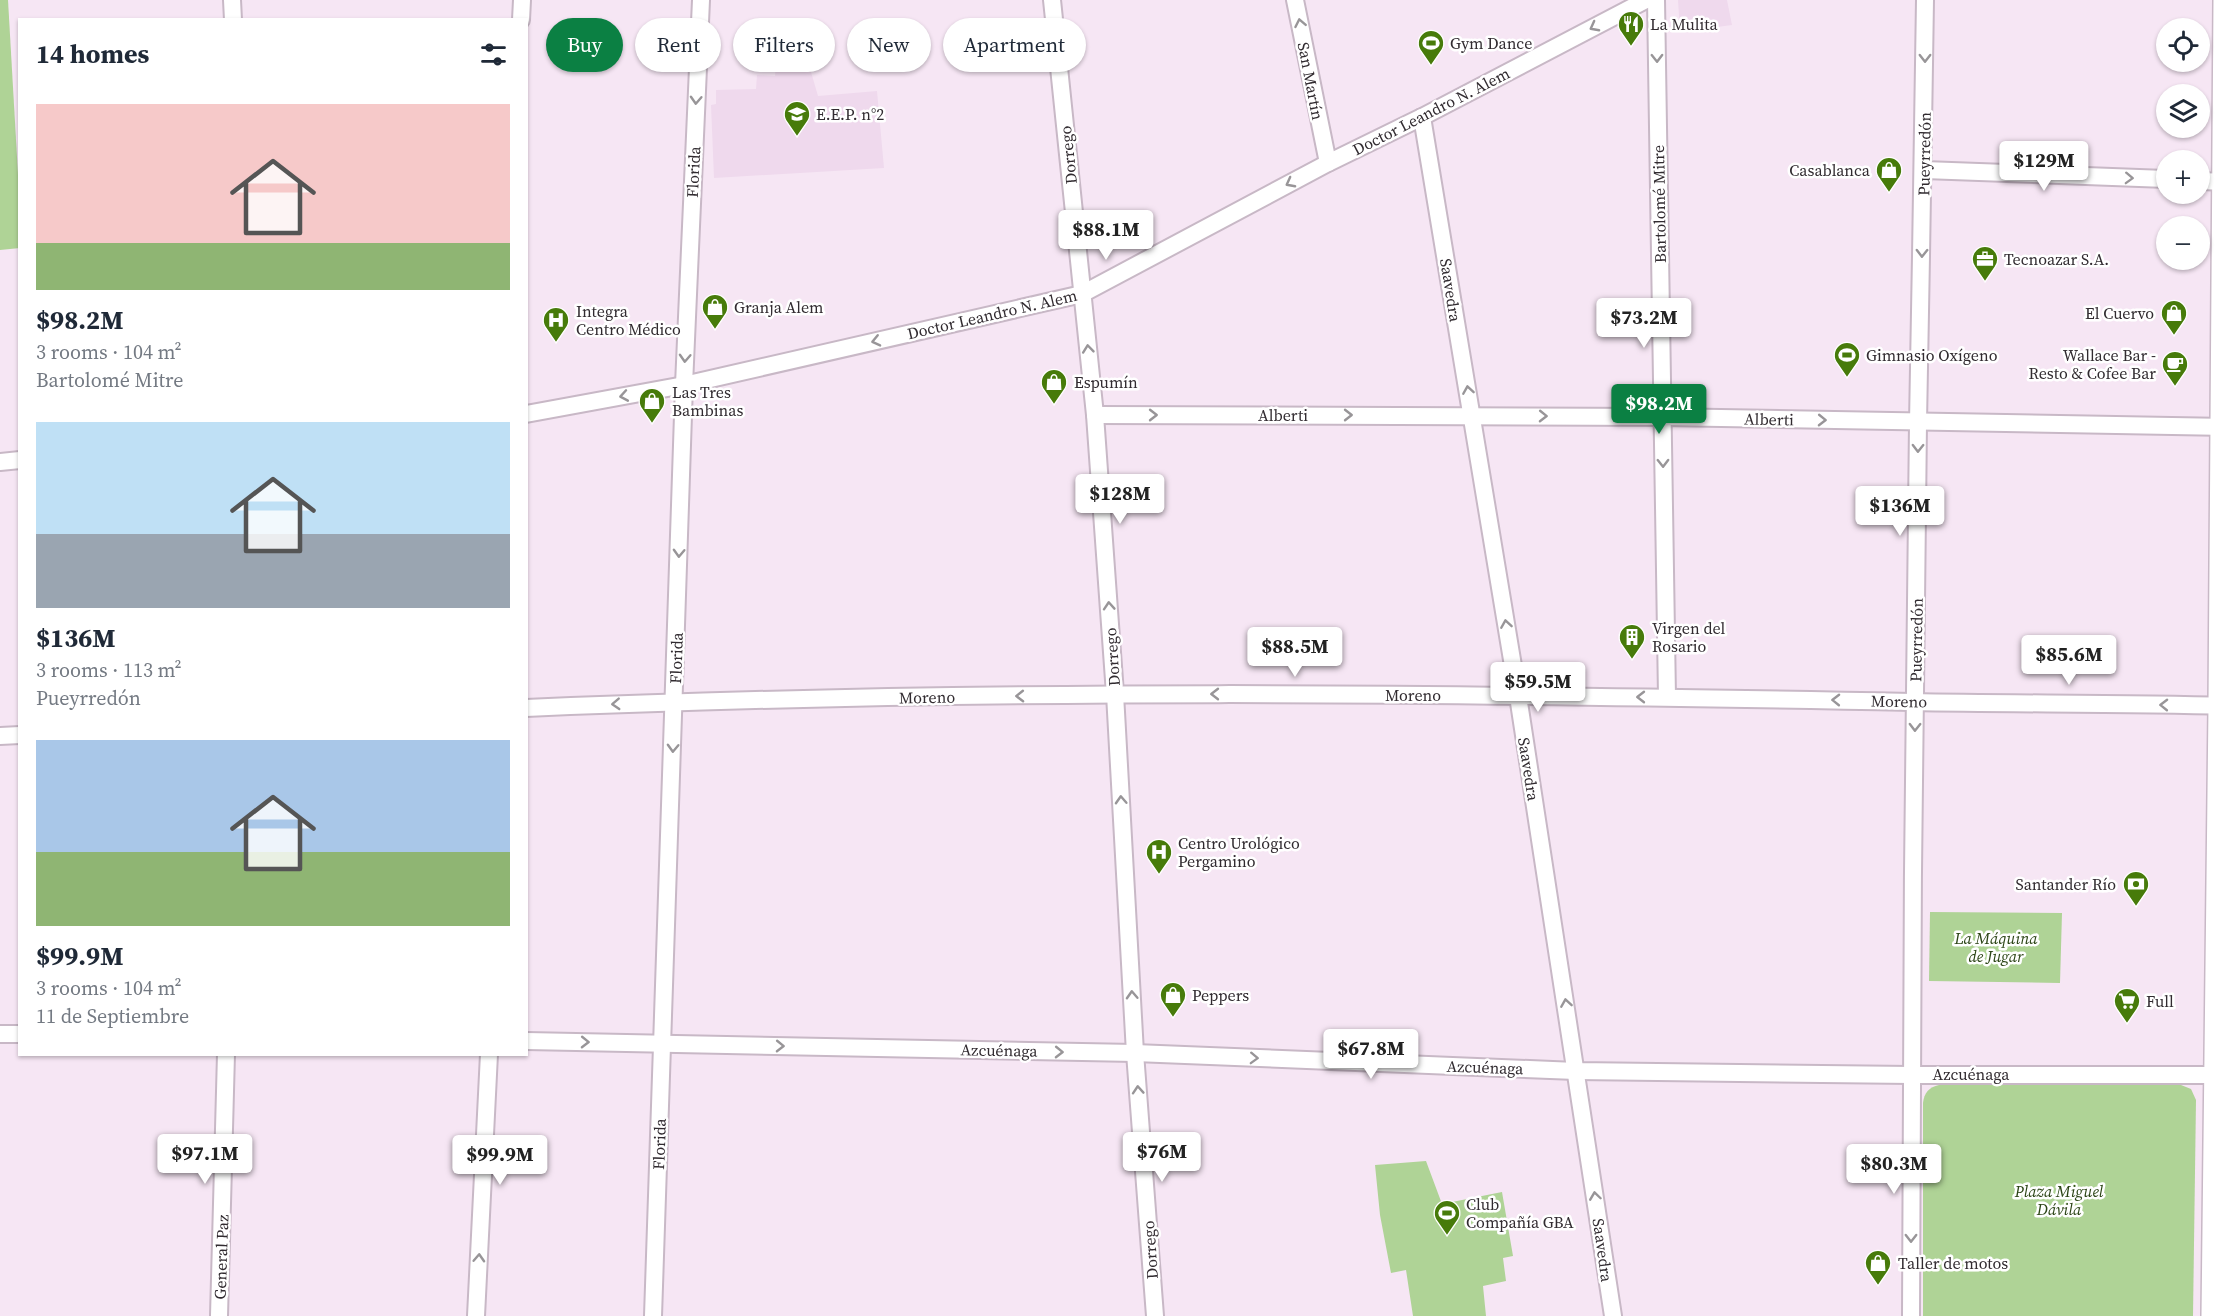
<!DOCTYPE html>
<meta charset="utf-8">
<style>
:root{--surface:#fff;--page:#f2f2f3;--text:#1f2937;--muted:#747a83;--accent:#0b8043}
body{margin:0;font-family:"Source Serif 4",serif;background:var(--page);color:var(--text);height:100vh;display:flex;flex-direction:column;font-size:22px;white-space:nowrap}
*{box-sizing:border-box;margin:0}
p{font-size:20px;color:var(--muted)}
.icon{flex:none;width:33px;height:33px;fill:none;stroke:currentColor;stroke-width:2;stroke-linecap:round;stroke-linejoin:round}
.map{position:relative;flex:1;overflow:hidden}
.panel{position:absolute;left:18px;top:18px;width:510px;height:1038px;display:flex;flex-direction:column;background:var(--surface);border-radius:0px;box-shadow:0 2px 4px #0004}
.panel>*{flex:none}
.banner{position:absolute;left:546px;top:18px;width:570px;height:54px;display:flex;gap:12px}
.buttons{position:absolute;left:2156px;top:18px;display:grid;gap:12px}
.buttons a{display:grid;place-items:center;width:54px;height:54px;border-radius:50%;background:var(--surface);box-shadow:0 2px 4px #0004;font-size:30px}
.price{position:absolute;translate:-50% -51px;padding:0 14px;border-radius:6px;background:#fff;color:#222;font-size:20px;line-height:39px;filter:drop-shadow(0 2px 3px #0008)}
.price::after{content:'';position:absolute;left:50%;top:36px;width:18px;height:14px;margin-left:-9px;background:inherit;clip-path:polygon(0 0,100% 0,50% 100%)}
.price.on{background:var(--accent);color:#fff}
ul{padding:0;list-style:none}
li{display:grid;align-content:center;gap:12px;height:318px;padding:0 18px}
li span{display:grid;place-items:center;height:186px;border-radius:0px;color:#555}
li>.icon{margin-inline-start:auto}
span .icon{width:108px;height:108px;fill:#fffc;stroke-width:1}
li b{font-size:26px}
h2{display:flex;justify-content:space-between;align-items:center;height:72px;padding:0 18px;font-size:26px}
.chip{padding:0 21px;border-radius:27px;background:var(--surface);box-shadow:0 2px 4px #0004;font-size:21px;line-height:54px}
.chip.on{background:var(--accent);color:#fff}
.map>svg:first-child{display:block}
.built{fill:#efd9ed}
.green{fill:#afd396}
.lines{fill:none;stroke-linecap:round;stroke-linejoin:round}
.minor-casing{stroke:#c8b8c6;stroke-width:20}
.primary-casing{stroke:#c8b8c6;stroke-width:30}
.minor{stroke:#fff;stroke-width:16}
.primary{stroke:#fff;stroke-width:27}
.oneway{stroke:#989598}
.labels{text-anchor:middle;stroke-width:5;stroke-linejoin:round;paint-order:stroke}
.poi-label{font-size:16px;fill:#312b30;stroke:#fff;text-anchor:start}
.street-label{font-size:16px;fill:#312b30;stroke:#fff}
.park-label{font-size:16px;font-style:italic;fill:#2b4415;stroke:#fff}
</style>
<div class="map">
<svg width="2228" height="1316" viewBox="0 0 2228 1316">
<rect width="100%" height="100%" fill="#f6e6f4"/>
<g class="built">
<path d="M1678,0H1727L1732,25L1680,32Z"/>
<path d="M809,65L818,96L877,91L884,168L714,178L711,105L716,104V90L756,89L757,75L775,76L776,66Z"/>
</g>
<g class="green">
<path d="M0,0H8L19,192L20,248L0,250Z"/>
<path d="M1930,912L2062,913L2060,983L1929,981Z"/>
<path d="M1939,1085H2181L2191,1089L2196,1100L2193,1316H1923V1103C1924,1093 1929,1087 1939,1085Z"/>
<path d="M1426,1161L1442,1204L1502,1192L1513,1256L1503,1258L1506,1281L1483,1286L1486,1316H1413L1406,1270L1391,1273L1380,1215L1375,1165Z"/>
</g>
<g class="lines">
<g class="minor-casing">
<g id="minor">
<path d="M232,0L233,20"/>
<path d="M1052,0L1095,415L1115,694L1135,1053L1155,1316"/>
<path d="M1295,0L1328,163"/>
<path d="M1656,0L1667,697"/>
<path d="M521,20L522,0"/>
<path d="M1422,117L1518,696L1613,1316"/>
<path d="M1924,170L2166,179"/>
<path d="M2199,181L2228,182"/>
<path d="M526,414L684,385L1082,294L1328,163L1422,117L1646,0"/>
<path d="M1095,415L1662,417L2228,427"/>
<path d="M0,462L20,460"/>
<path d="M526,708C988,688 1450,693 1912,702C2017,704 2123,703 2228,706"/>
<path d="M0,736L20,735"/>
<path d="M0,1034H20"/>
<path d="M526,1041L1135,1053L1576,1071L1911,1075H2226"/>
<path d="M219,1316L226,1054"/>
<path d="M476,1316L489,1054"/>
<path d="M653,1316L684,385L701,0"/>
<path d="M1911,1316C1911,1018 1914,721 1918,423C1920,282 1924,141 1925,0"/>
</g>
</g>
<g class="primary-casing">
<path id="primary" d="M2215,1316L2222,706L2227,0"/>
</g>
<use href="#minor" class="minor"/>
<use href="#primary" class="primary"/>
</g>
<defs><path id="oneway-chevron" d="M-2-3.5L2.5 0L-2 3.5" fill="none" stroke-width="1.6" stroke-linecap="round" stroke-linejoin="round" transform="scale(1.5)"/></defs>
<g class="oneway">
<use href="#oneway-chevron" transform="translate(1300 23) rotate(-101)"/>
<use href="#oneway-chevron" transform="translate(1594 27) rotate(152)"/>
<use href="#oneway-chevron" transform="translate(1657 58) rotate(89)"/>
<use href="#oneway-chevron" transform="translate(1925 58) rotate(90)"/>
<use href="#oneway-chevron" transform="translate(696 100) rotate(93)"/>
<use href="#oneway-chevron" transform="translate(2129 178) rotate(2)"/>
<use href="#oneway-chevron" transform="translate(1290 183) rotate(152)"/>
<use href="#oneway-chevron" transform="translate(1922 253) rotate(91)"/>
<use href="#oneway-chevron" transform="translate(876 341) rotate(167)"/>
<use href="#oneway-chevron" transform="translate(1088 349) rotate(-96)"/>
<use href="#oneway-chevron" transform="translate(685 358) rotate(93)"/>
<use href="#oneway-chevron" transform="translate(1468 390) rotate(-99)"/>
<use href="#oneway-chevron" transform="translate(624 396) rotate(170)"/>
<use href="#oneway-chevron" transform="translate(1153 415)"/>
<use href="#oneway-chevron" transform="translate(1348 415)"/>
<use href="#oneway-chevron" transform="translate(1543 416) rotate(1)"/>
<use href="#oneway-chevron" transform="translate(1822 420) rotate(1)"/>
<use href="#oneway-chevron" transform="translate(1918 448) rotate(91)"/>
<use href="#oneway-chevron" transform="translate(1663 463) rotate(89)"/>
<use href="#oneway-chevron" transform="translate(679 553) rotate(92)"/>
<use href="#oneway-chevron" transform="translate(1109 606) rotate(-94)"/>
<use href="#oneway-chevron" transform="translate(1506 624) rotate(-99)"/>
<use href="#oneway-chevron" transform="translate(1215 694) rotate(-180)"/>
<use href="#oneway-chevron" transform="translate(1020 696) rotate(179)"/>
<use href="#oneway-chevron" transform="translate(1641 697) rotate(-180)"/>
<use href="#oneway-chevron" transform="translate(1836 700) rotate(-179)"/>
<use href="#oneway-chevron" transform="translate(616 704) rotate(177)"/>
<use href="#oneway-chevron" transform="translate(2164 705) rotate(-179)"/>
<use href="#oneway-chevron" transform="translate(1915 727) rotate(91)"/>
<use href="#oneway-chevron" transform="translate(673 748) rotate(92)"/>
<use href="#oneway-chevron" transform="translate(1121 800) rotate(-93)"/>
<use href="#oneway-chevron" transform="translate(1132 995) rotate(-93)"/>
<use href="#oneway-chevron" transform="translate(1566 1003) rotate(-99)"/>
<use href="#oneway-chevron" transform="translate(585 1042) rotate(1)"/>
<use href="#oneway-chevron" transform="translate(780 1046) rotate(1)"/>
<use href="#oneway-chevron" transform="translate(1059 1052) rotate(1)"/>
<use href="#oneway-chevron" transform="translate(1254 1058) rotate(2)"/>
<use href="#oneway-chevron" transform="translate(1138 1090) rotate(-94)"/>
<use href="#oneway-chevron" transform="translate(1595 1196) rotate(-98)"/>
<use href="#oneway-chevron" transform="translate(1911 1238) rotate(90)"/>
<use href="#oneway-chevron" transform="translate(479 1258) rotate(-87)"/>
</g>
<defs>
<g id="restaurant-pin" transform="scale(1.35)"><path d="M0 17L-7.5 6A9.5 9.5 0 1 1 7.5 6Z" fill="#477b0a" stroke="#fff"/><path d="M-5-6h1v4h1v-4h1v4h1v-4h1v5L-1.5 .5V6h-2V.5L-5-1ZM5-6V6H3V1.5H1.5Q1.5-4 5-6Z" fill="#fff"/></g>
<g id="stadium-pin" transform="scale(1.35)"><path d="M0 17L-7.5 6A9.5 9.5 0 1 1 7.5 6Z" fill="#477b0a" stroke="#fff"/><path d="M0-5a6.5 5 0 1 0 0 10a6.5 5 0 1 0 0-10ZM-3.5-1.8h7v3.6h-7Z" fill="#fff"/></g>
<g id="school-pin" transform="scale(1.35)"><path d="M0 17L-7.5 6A9.5 9.5 0 1 1 7.5 6Z" fill="#477b0a" stroke="#fff"/><path d="M0-5L7-2L0 1L-7-2ZM-4 1L0 2.5L4 1V4Q0 6-4 4Z" fill="#fff"/></g>
<g id="shop-pin" transform="scale(1.35)"><path d="M0 17L-7.5 6A9.5 9.5 0 1 1 7.5 6Z" fill="#477b0a" stroke="#fff"/><path d="M-5-2.5h2.3a2.7 3.5 0 0 1 5.4 0H5L5.5 6h-11ZM-1.5-2.5h3a1.5 2.3 0 0 0-3 0Z" fill="#fff"/></g>
<g id="office-pin" transform="scale(1.35)"><path d="M0 17L-7.5 6A9.5 9.5 0 1 1 7.5 6Z" fill="#477b0a" stroke="#fff"/><path d="M-6-3h4V-5.5h4V-3h4V5H-6ZM-1-4.5V-3h2v-1.5ZM-6 0V1H6V0Z" fill="#fff"/></g>
<g id="hospital-pin" transform="scale(1.35)"><path d="M0 17L-7.5 6A9.5 9.5 0 1 1 7.5 6Z" fill="#477b0a" stroke="#fff"/><path d="M-5-5h3v3.5h4V-5h3V5h-3V1.5h-4V5h-3Z" fill="#fff"/></g>
<g id="cafe-pin" transform="scale(1.35)"><path d="M0 17L-7.5 6A9.5 9.5 0 1 1 7.5 6Z" fill="#477b0a" stroke="#fff"/><path d="M-5.5-4.5H6V0H3Q3 3.5 0 3.5H-2.5Q-5.5 3.5-5.5 0ZM3-3.2v2h1.7v-2ZM-6 4.5H4V6H-6Z" fill="#fff"/></g>
<g id="building-pin" transform="scale(1.35)"><path d="M0 17L-7.5 6A9.5 9.5 0 1 1 7.5 6Z" fill="#477b0a" stroke="#fff"/><path d="M-4-6H4V6H1V3H-1V6H-4ZM-2.5-4.3h1.7v1.8h-1.7ZM.8-4.3h1.7v1.8H.8ZM-2.5-1h1.7V.8h-1.7ZM.8-1h1.7V.8H.8Z" fill="#fff"/></g>
<g id="bank-pin" transform="scale(1.35)"><path d="M0 17L-7.5 6A9.5 9.5 0 1 1 7.5 6Z" fill="#477b0a" stroke="#fff"/><path d="M-6-4H6V4H-6ZM0-2.3a2.3 2.3 0 1 0 0 4.6a2.3 2.3 0 1 0 0-4.6Z" fill="#fff"/></g>
<g id="supermarket-pin" transform="scale(1.35)"><path d="M0 17L-7.5 6A9.5 9.5 0 1 1 7.5 6Z" fill="#477b0a" stroke="#fff"/><path d="M-6-5.5h2.5l.6 2H6L4.5 2H-2.5L-4.4-4H-6ZM-1.5 3.2a1.3 1.3 0 1 0 .1 0ZM3 3.2a1.3 1.3 0 1 0 .1 0Z" fill="#fff"/></g>
</defs>
<g fill-rule="evenodd">
<use href="#restaurant-pin" x="1631" y="24"/>
<use href="#stadium-pin" x="1431" y="43"/>
<use href="#school-pin" x="797" y="114"/>
<use href="#shop-pin" x="1889" y="170"/>
<use href="#office-pin" x="1985" y="259"/>
<use href="#shop-pin" x="715" y="307"/>
<use href="#shop-pin" x="2174" y="313"/>
<use href="#hospital-pin" x="556" y="320"/>
<use href="#stadium-pin" x="1847" y="355"/>
<use href="#cafe-pin" x="2175" y="364"/>
<use href="#shop-pin" x="1054" y="382"/>
<use href="#shop-pin" x="652" y="401"/>
<use href="#building-pin" x="1632" y="637"/>
<use href="#hospital-pin" x="1159" y="852"/>
<use href="#bank-pin" x="2136" y="884"/>
<use href="#shop-pin" x="1173" y="995"/>
<use href="#supermarket-pin" x="2127" y="1001"/>
<use href="#stadium-pin" x="1447" y="1213"/>
<use href="#shop-pin" x="1878" y="1263"/>
</g>
<g class="labels">
<g class="poi-label">
<text x="1650" y="30">La Mulita</text>
<text x="1450" y="49">Gym Dance</text>
<text x="816" y="120">E.E.P. n°2</text>
<text x="1870" y="176" text-anchor="end">Casablanca</text>
<text x="2004" y="265">Tecnoazar S.A.</text>
<text x="734" y="313">Granja Alem</text>
<text x="576" y="317">Integra<tspan x="576" dy="18">Centro Médico</tspan></text>
<text x="2154" y="319" text-anchor="end">El Cuervo</text>
<text x="1866" y="361">Gimnasio Oxígeno</text>
<text x="2156" y="361" text-anchor="end">Wallace Bar -<tspan x="2156" dy="18">Resto &amp; Cofee Bar</tspan></text>
<text x="1074" y="388">Espumín</text>
<text x="672" y="398">Las Tres<tspan x="672" dy="18">Bambinas</tspan></text>
<text x="1652" y="634">Virgen del<tspan x="1652" dy="18">Rosario</tspan></text>
<text x="1178" y="849">Centro Urológico<tspan x="1178" dy="18">Pergamino</tspan></text>
<text x="2116" y="890" text-anchor="end">Santander Río</text>
<text x="1192" y="1001">Peppers</text>
<text x="2146" y="1007">Full</text>
<text x="1466" y="1210">Club<tspan x="1466" dy="18">Compañía GBA</tspan></text>
<text x="1898" y="1269">Taller de motos</text>
</g>
<g class="street-label">
<text transform="translate(1311 81) rotate(79)" y="6">San Martín</text>
<text transform="translate(1431 111) rotate(-27)" y="6">Doctor Leandro N. Alem</text>
<text transform="translate(1924 154) rotate(-89)" y="6">Pueyrredón</text>
<text transform="translate(1068 155) rotate(-96)" y="6">Dorrego</text>
<text transform="translate(693 172) rotate(-87)" y="6">Florida</text>
<text transform="translate(1659 204) rotate(-91)" y="6">Bartolomé Mitre</text>
<text transform="translate(1451 290) rotate(81)" y="6">Saavedra</text>
<text transform="translate(992 314) rotate(-13)" y="6">Doctor Leandro N. Alem</text>
<text x="1283" y="421">Alberti</text>
<text transform="translate(1769 419) rotate(1)" y="6">Alberti</text>
<text transform="translate(1916 640) rotate(-89)" y="6">Pueyrredón</text>
<text transform="translate(1112 657) rotate(-94)" y="6">Dorrego</text>
<text transform="translate(676 658) rotate(-88)" y="6">Florida</text>
<text x="1413" y="701">Moreno</text>
<text transform="translate(927 697) rotate(-1)" y="6">Moreno</text>
<text transform="translate(1899 701) rotate(1)" y="6">Moreno</text>
<text transform="translate(1529 769) rotate(81)" y="6">Saavedra</text>
<text transform="translate(999 1050) rotate(1)" y="6">Azcuénaga</text>
<text transform="translate(1485 1067) rotate(2)" y="6">Azcuénaga</text>
<text x="1971" y="1080">Azcuénaga</text>
<text transform="translate(659 1144) rotate(-88)" y="6">Florida</text>
<text transform="translate(1150 1250) rotate(-94)" y="6">Dorrego</text>
<text transform="translate(1603 1250) rotate(82)" y="6">Saavedra</text>
<text transform="translate(221 1257) rotate(-88)" y="6">General Paz</text>
</g>
<g class="park-label">
<text x="1996" y="944">La Máquina<tspan x="1996" dy="18">de Jugar</tspan></text>
<text x="2059" y="1197">Plaza Miguel<tspan x="2059" dy="18">Dávila</tspan></text>
</g>
</g>
</svg>
<div class="buttons">
<a><svg class="icon" aria-label="locate" viewBox="0 0 24 24"><circle cx="12" cy="12" r="6"/><path d="M12 2v4M12 18v4M2 12h4M18 12h4"/></svg></a>
<a><svg class="icon" aria-label="layers" viewBox="0 0 24 24"><path d="M12 4l9 5-9 5-9-5zM3 14l9 5 9-5"/></svg></a>
<a>+</a>
<a>−</a>
</div>
<b class="price" style="left:2044px;top:192px">$129M</b>
<b class="price" style="left:1106px;top:261px">$88.1M</b>
<b class="price" style="left:1644px;top:349px">$73.2M</b>
<b class="price on" style="left:1659px;top:435px">$98.2M</b>
<b class="price" style="left:1120px;top:525px">$128M</b>
<b class="price" style="left:1900px;top:537px">$136M</b>
<b class="price" style="left:1295px;top:678px">$88.5M</b>
<b class="price" style="left:2069px;top:686px">$85.6M</b>
<b class="price" style="left:1538px;top:713px">$59.5M</b>
<b class="price" style="left:1371px;top:1080px">$67.8M</b>
<b class="price" style="left:1162px;top:1183px">$76M</b>
<b class="price" style="left:205px;top:1185px">$97.1M</b>
<b class="price" style="left:500px;top:1186px">$99.9M</b>
<b class="price" style="left:1894px;top:1195px">$80.3M</b>
<div class="banner">
<a class="chip on">Buy</a>
<a class="chip">Rent</a>
<a class="chip">Filters</a>
<a class="chip">New</a>
<a class="chip">Apartment</a>
</div>
<section class="panel">
<h2>14 homes<svg class="icon" aria-label="filters" viewBox="0 0 24 24"><path d="M4 7h16M4 17h16"/><circle cx="9" cy="7" r="2"/><circle cx="15" cy="17" r="2"/></svg></h2>
<ul>
<li><span style="background:linear-gradient(#f6c9c9 75%,#8fb573 0)"><svg class="icon" aria-label="home" viewBox="0 0 24 24"><path d="M3 11l9-7 9 7M6 9v11h12V9"/></svg></span><div><b>$98.2M</b><p>3 rooms · 104 m²</p><p>Bartolomé Mitre</p></div></li>
<li><span style="background:linear-gradient(#bfe0f5 60%,#9aa5b1 0)"><svg class="icon" aria-label="home" viewBox="0 0 24 24"><path d="M3 11l9-7 9 7M6 9v11h12V9"/></svg></span><div><b>$136M</b><p>3 rooms · 113 m²</p><p>Pueyrredón</p></div></li>
<li><span style="background:linear-gradient(#a9c7e8 60%,#8fb573 0)"><svg class="icon" aria-label="home" viewBox="0 0 24 24"><path d="M3 11l9-7 9 7M6 9v11h12V9"/></svg></span><div><b>$99.9M</b><p>3 rooms · 104 m²</p><p>11 de Septiembre</p></div></li>
</ul>
</section>
</div>
